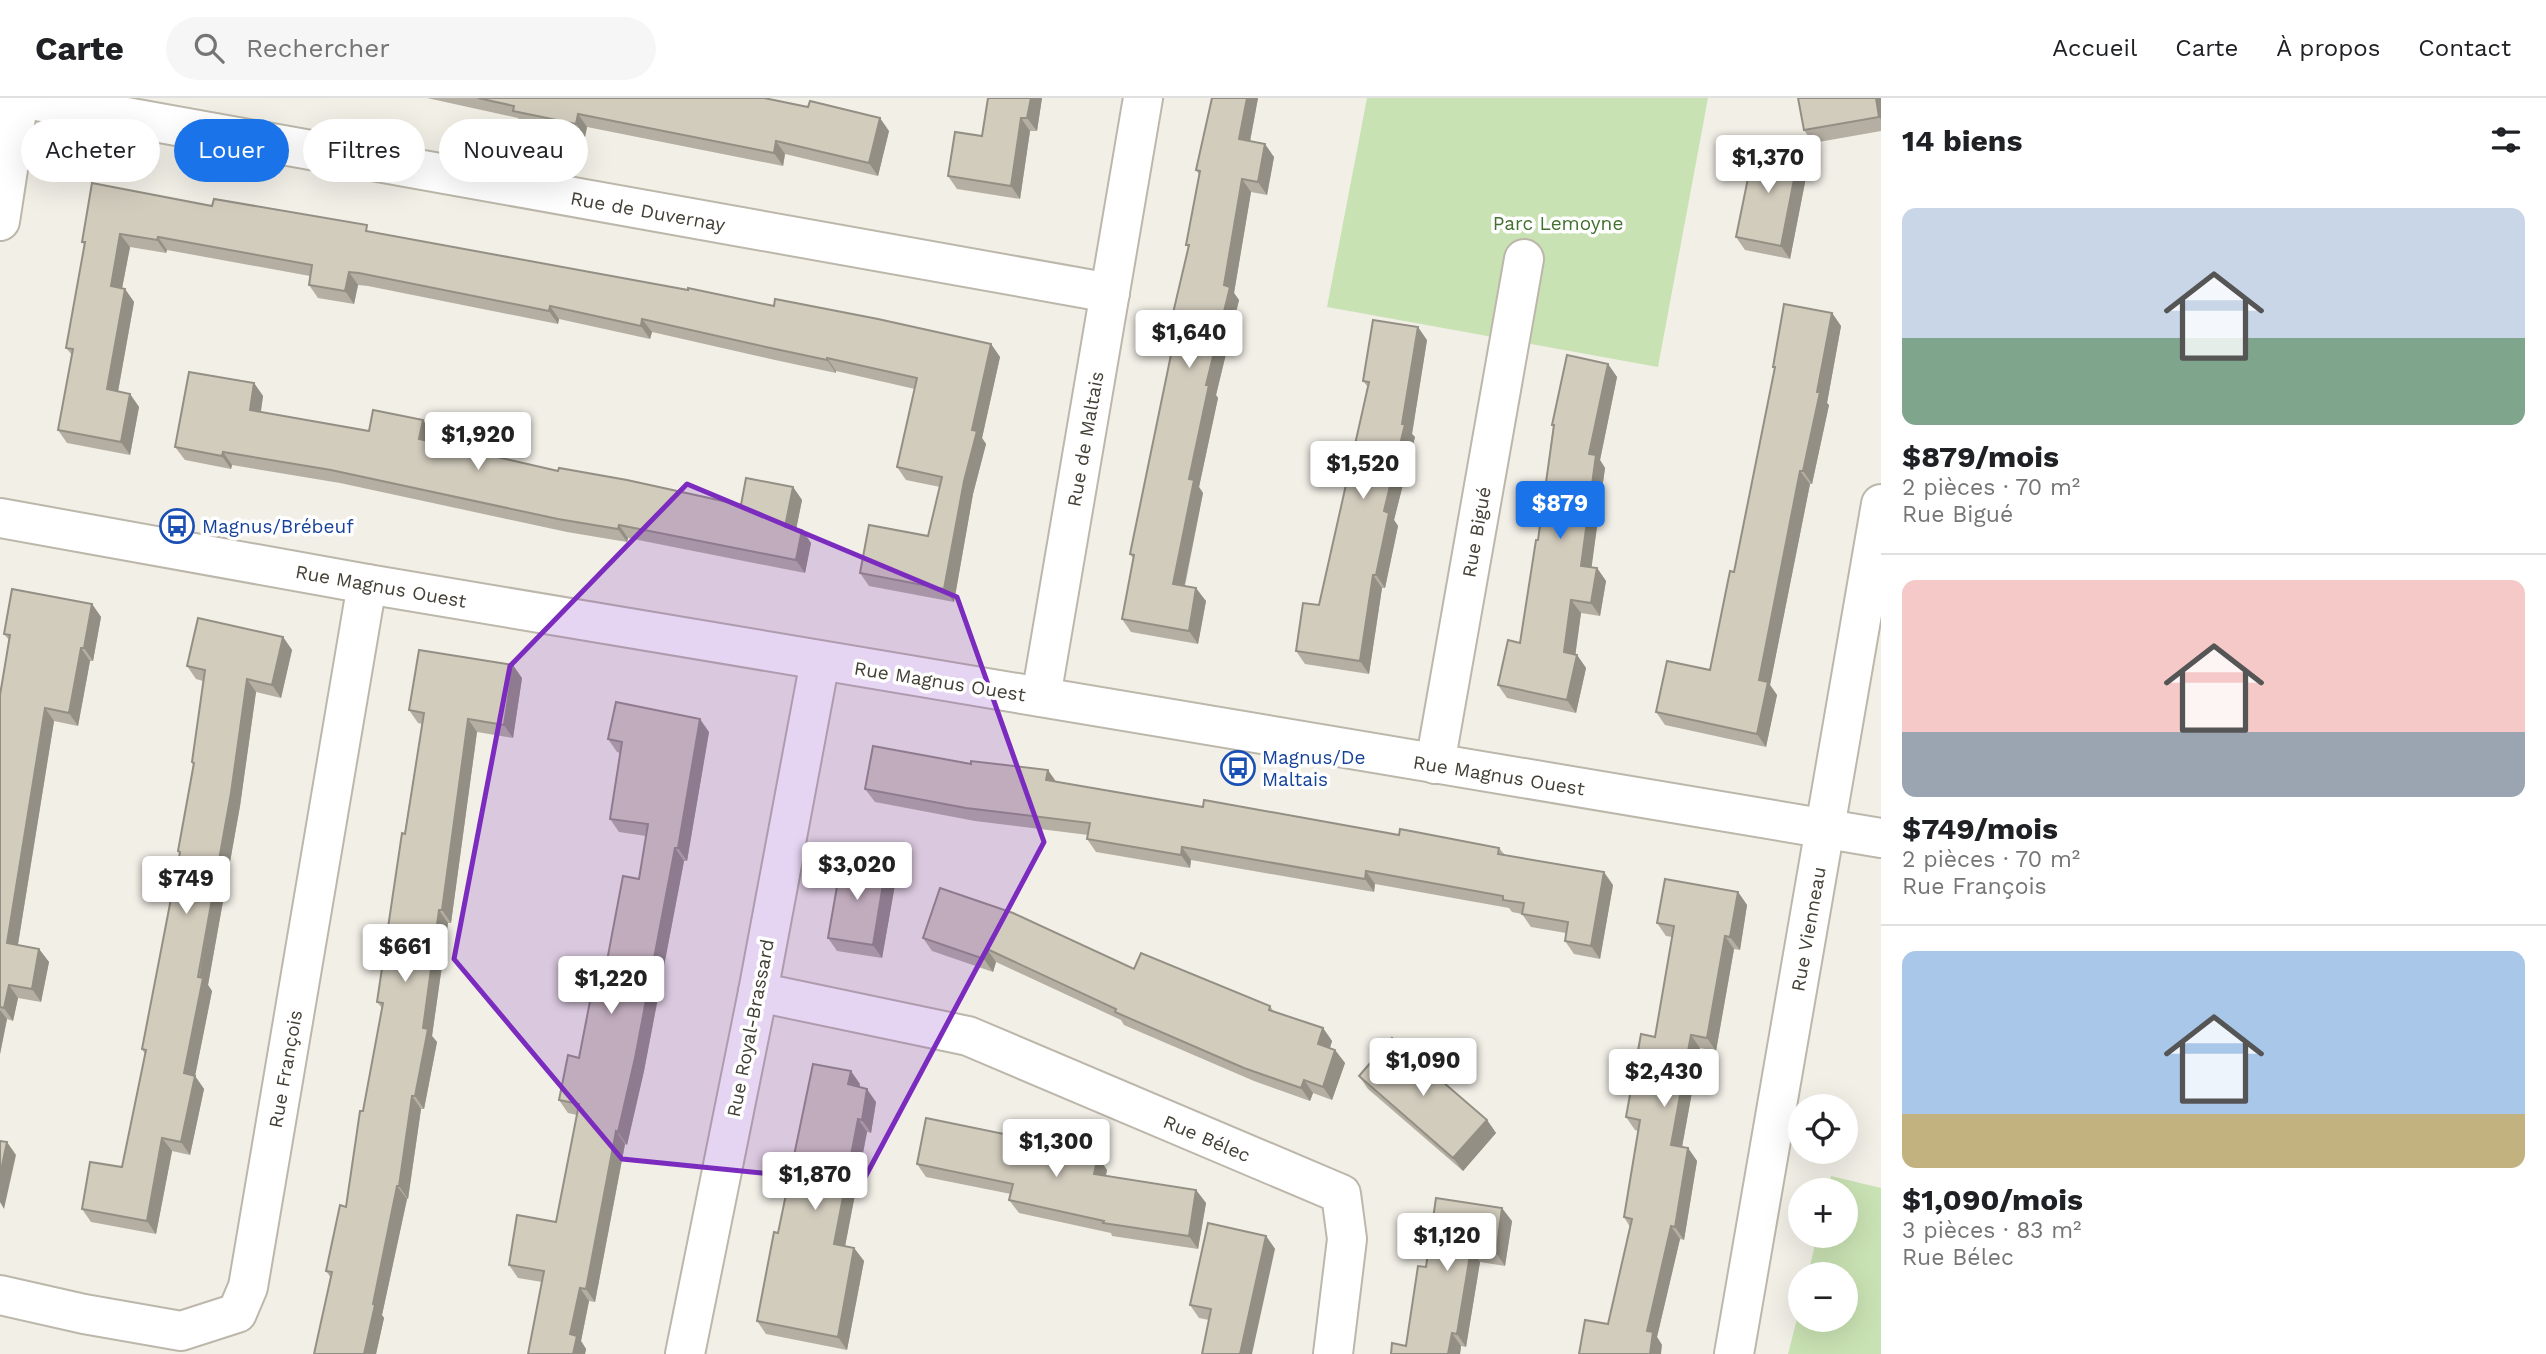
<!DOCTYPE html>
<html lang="fr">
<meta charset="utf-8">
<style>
:root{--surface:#fff;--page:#f6f6f6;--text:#202124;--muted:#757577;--line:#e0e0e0;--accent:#1a73e8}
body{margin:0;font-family:"Work Sans",sans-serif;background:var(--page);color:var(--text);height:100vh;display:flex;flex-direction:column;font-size:26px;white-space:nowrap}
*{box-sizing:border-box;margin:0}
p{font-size:23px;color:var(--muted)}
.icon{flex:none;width:38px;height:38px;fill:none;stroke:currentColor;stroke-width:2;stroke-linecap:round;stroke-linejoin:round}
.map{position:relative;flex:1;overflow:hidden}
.details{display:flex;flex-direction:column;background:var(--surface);width:665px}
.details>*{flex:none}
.guide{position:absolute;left:21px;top:21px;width:665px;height:63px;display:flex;gap:14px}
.tools{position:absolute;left:1788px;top:996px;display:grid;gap:14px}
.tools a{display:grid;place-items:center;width:70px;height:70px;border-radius:50%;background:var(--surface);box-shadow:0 7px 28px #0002;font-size:35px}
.price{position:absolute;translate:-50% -60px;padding:0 16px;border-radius:7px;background:#fff;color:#222;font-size:23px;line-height:46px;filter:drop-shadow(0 2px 4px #0008)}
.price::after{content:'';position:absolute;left:50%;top:42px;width:21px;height:16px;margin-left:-10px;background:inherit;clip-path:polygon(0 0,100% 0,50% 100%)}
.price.current{background:var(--accent);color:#fff}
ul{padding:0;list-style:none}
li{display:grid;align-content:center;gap:14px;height:371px;padding:0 21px}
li+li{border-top:2px solid var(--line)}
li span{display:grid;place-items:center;height:217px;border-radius:14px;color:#555}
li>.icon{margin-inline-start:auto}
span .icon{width:126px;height:126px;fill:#fffc;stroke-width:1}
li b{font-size:30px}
h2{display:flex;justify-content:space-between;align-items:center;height:84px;padding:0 21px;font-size:30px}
.pill{padding:0 24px;border-radius:32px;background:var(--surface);box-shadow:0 7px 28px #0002;font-size:24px;line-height:63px}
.pill.current{background:var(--accent);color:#fff}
header{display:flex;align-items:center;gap:42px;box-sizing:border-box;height:98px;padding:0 35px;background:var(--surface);border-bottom:2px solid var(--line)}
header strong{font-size:33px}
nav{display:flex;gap:38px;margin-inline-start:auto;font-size:24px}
.search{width:490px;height:63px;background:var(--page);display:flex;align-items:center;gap:18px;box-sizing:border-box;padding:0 24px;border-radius:38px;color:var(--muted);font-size:26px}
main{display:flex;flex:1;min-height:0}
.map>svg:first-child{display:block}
.green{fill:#c9e2b3}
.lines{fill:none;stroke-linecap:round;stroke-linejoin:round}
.street-casing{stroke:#bcb7aa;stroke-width:42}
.street{stroke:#fff;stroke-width:38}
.wall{fill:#b5afa3}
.shaded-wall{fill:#938f84}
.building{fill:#d2ccbd;stroke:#938f84;stroke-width:2}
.marked{fill:#7b2cbf;fill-opacity:0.2;stroke:#7b2cbf;stroke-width:5;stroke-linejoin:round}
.labels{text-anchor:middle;stroke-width:7;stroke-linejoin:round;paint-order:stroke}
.street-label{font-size:19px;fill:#444036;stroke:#fff}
.park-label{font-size:19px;fill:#42702f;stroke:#fff}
.transit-label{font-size:19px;fill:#164399;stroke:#fff;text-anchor:start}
</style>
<header>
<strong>Carte</strong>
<div class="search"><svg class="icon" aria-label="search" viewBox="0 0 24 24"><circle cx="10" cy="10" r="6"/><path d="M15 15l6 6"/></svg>Rechercher</div>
<nav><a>Accueil</a><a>Carte</a><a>À propos</a><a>Contact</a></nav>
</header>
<main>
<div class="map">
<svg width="1881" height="1256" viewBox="0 0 1881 1256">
<rect width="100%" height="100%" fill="#f2efe7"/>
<g class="green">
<path d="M1367,0H1708L1658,269L1327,209Z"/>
<path d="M1831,1078L1881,1090V1256H1788L1801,1205V1222H1846V1176H1808L1817,1138H1846V1092H1828Z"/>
</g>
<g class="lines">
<g class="street-casing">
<g id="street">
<path d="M20,0L1110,195"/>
<path d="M0,123L19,0"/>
<path d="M0,420L367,486L1881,740"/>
<path d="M1041,599L1143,0"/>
<path d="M1435,666L1524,161"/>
<path d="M758,894L968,938L1341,1096L1347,1141L1333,1256"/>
<path d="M0,1197L84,1216L181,1233L237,1215L248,1189L367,486"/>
<path d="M685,1256L758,894L820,563"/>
<path d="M1734,1256L1881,406"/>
</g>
</g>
<use href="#street" class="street"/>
</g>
<g class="wall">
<path d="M427,0H764L889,33L878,78L785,56L783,68L587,29L585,39L523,26L518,20Z"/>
<path d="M988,0H1042L1037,33H1030L1020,101L957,91L948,78L982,38Z"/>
<path d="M1212,0H1258L1250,43L1274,59L1267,97L1251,94L1234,195L1239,202L1216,297L1218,300L1199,389L1203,395L1185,488L1206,503L1198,546L1131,534L1122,521L1133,460L1130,456L1172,254L1166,245L1189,150L1186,147L1199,76L1196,72Z"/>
<path d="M1881,0V33L1813,45L1804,32Z"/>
<path d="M1799,56L1808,69L1790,161L1745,152L1736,139Z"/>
<path d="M212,108L372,134L774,208L991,246L1000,259L982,340L986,346L973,396L954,504L869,488L860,475L928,438L940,389L906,382L897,369L915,291L836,273V275L775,262L652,234L650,241L559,221L558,226L368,188L358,187L354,206L318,200L309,187L310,178L167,152L166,155L130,149L122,190L125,191L134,204L118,294L130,296L139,309L130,357L67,345L58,332L72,257L66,250L85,148L82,144Z"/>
<path d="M1832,215L1841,228L1827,305L1829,307L1812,386H1810L1770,587L1777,597L1766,649L1665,627L1656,614L1710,572L1734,474L1775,272L1773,269Z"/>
<path d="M1427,242L1412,336L1415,339L1394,422L1398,428L1385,490H1382L1369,576L1305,566L1296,553L1319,507L1368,289L1363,283Z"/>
<path d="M1608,266L1617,279L1600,362L1605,370L1591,470H1597L1606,483L1600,518L1581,515L1575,557H1577L1586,570L1576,615L1507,600L1498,587L1520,545L1538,442L1553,329L1552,327Z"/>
<path d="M254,285L263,298L261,314L369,333L432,335L430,344L558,373L741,407L793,389L802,402L796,431L802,432L811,445L805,475L628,440L627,444L567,434L340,385L232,367L231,371L185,362L175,349Z"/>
<path d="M92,506L101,519L93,563H90L78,628L54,623L18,847L39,851L49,864L41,904L18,900L13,923L7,921L0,956V597L9,542L4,536Z"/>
<path d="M283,539L292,552L281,600L256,594L240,708L208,887L212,893L195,978L204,991L190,1057L172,1053L156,1136L91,1124L82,1111L122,1069L145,956L142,951L180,756L178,753L193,667L192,664L203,583L196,581L187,568Z"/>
<path d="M522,580L513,640L477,634L451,825H448L432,938L437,944L424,1011H421L408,1101H407L382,1217L384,1220L376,1256H314L331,1180L326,1173L346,1109L363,1013L382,910L377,904L422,626L418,625L409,612Z"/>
<path d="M709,634L687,763H684L644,973L627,1047L625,1046L595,1204L589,1203L581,1243L586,1251L585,1256H528L542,1184L518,1180L509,1167L556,1124L577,1017L568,1015L559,1002L579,960L607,863L639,781L646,738L619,734L610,721L620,655L617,654L608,641Z"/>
<path d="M1056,684L1203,709L1399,737L1499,750L1505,757L1613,787L1600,861L1574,856L1565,843L1566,835L1531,829L1522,816L1512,814L1509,810L1375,786L1374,794L1191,762L1190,770L1096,754L1087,741L1088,737L975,723L875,704L865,691Z"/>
<path d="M896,781L882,860L837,853L828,840Z"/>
<path d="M1738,794L1747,807L1740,852L1734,851L1716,953L1700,950L1682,1049L1688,1050L1697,1063L1684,1142L1680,1141L1657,1239L1662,1247L1608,1226L1630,1129L1624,1119L1638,1033L1635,1032L1626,1019L1655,939L1672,839L1666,838L1657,825Z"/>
<path d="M923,840L1134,871L1270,908L1274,914L1323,930L1332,943L1330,950L1335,952L1345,965L1332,1002L1313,995L1310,1003L1254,983L1124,927L1121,922L996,864L993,874L932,853Z"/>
<path d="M1359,978L1487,1022L1496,1035L1463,1073L1368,991Z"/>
<path d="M860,986L859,989L876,1004L871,1035L867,1034L845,1148L854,1150L864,1163L847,1252L766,1236L757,1223L778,1135Z"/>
<path d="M1012,1040L1098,1059L1107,1072L1106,1078L1196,1092L1206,1105L1198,1151L1112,1138L1111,1135L1019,1115L1009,1102L1011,1096L926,1079L917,1066Z"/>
<path d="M1512,1123L1505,1168L1480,1164L1466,1249L1461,1248L1460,1256H1391L1406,1248L1426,1169Z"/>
<path d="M1266,1138L1275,1151L1209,1222L1199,1220L1190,1207Z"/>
</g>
<g class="shaded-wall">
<path d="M1031,0H1042L1037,33L1027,20Z"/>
<path d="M1247,0H1258L1248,54L1239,41Z"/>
<path d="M1876,0H1881V21L1879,19Z"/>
<path d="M578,16L587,29L585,39L576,26Z"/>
<path d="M880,20L889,33L878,78L869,65Z"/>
<path d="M1021,20L1030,33L1020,101L1011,88Z"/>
<path d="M776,43L785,56L783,68L774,55Z"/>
<path d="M1265,46L1274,59L1267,97L1258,84Z"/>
<path d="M1799,56L1808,69L1790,161L1781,148Z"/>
<path d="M1242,81L1251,94L1234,195L1239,202L1216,297L1218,300L1199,389L1203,395L1182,499L1173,486L1189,381Z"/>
<path d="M120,136L130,149L120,201L111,188Z"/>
<path d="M158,139L167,152L166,155L157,142Z"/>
<path d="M349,174L358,187L354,206L345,193Z"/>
<path d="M125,191L134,204L116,304L107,291Z"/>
<path d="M550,208L559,221L558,226L549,213Z"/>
<path d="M1832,215L1841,228L1827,305L1829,307L1812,386L1803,373Z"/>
<path d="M642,221L652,234L650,241L641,228Z"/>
<path d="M1418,229L1427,242L1412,336L1415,339L1394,422L1398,428L1385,490L1376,477L1384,413L1402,326Z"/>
<path d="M991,246L1000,259L982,340L986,346L973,396L954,504L944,491L972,332Z"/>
<path d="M827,260L836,273V275L827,262Z"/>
<path d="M1608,266L1617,279L1600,362L1605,370L1590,481L1581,468L1589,356Z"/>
<path d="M254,285L263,298L259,324L250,312Z"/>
<path d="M130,296L139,309L130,357L121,344Z"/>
<path d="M423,322L432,335L428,354L419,341Z"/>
<path d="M223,354L232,367L231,371L222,358Z"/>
<path d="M1800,373L1810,386L1770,587L1777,597L1766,649L1757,636L1759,582Z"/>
<path d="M793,389L802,402L794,442L785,429Z"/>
<path d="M619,427L628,440L627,444L618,431Z"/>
<path d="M802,432L811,445L805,475L796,462Z"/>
<path d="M1597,470L1606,483L1600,518L1591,505Z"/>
<path d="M1373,477L1382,490L1369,576L1360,563Z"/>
<path d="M1196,490L1206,503L1198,546L1189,533Z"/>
<path d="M1571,502L1581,515L1574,567L1564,554Z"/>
<path d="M92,506L101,519L93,563L84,550Z"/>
<path d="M283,539L292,552L281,600L272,587Z"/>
<path d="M81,550L90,563L78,628L69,615Z"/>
<path d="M1577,557L1586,570L1576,615L1567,602Z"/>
<path d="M513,567L522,580L513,640L504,627Z"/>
<path d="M247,581L256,594L240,708L208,887L212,893L195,978L204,991L190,1057L181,1044L184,975Z"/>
<path d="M45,610L54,623L16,858L7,845Z"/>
<path d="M468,621L477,634L451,825L442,812Z"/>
<path d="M700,621L709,634L687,763L678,750Z"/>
<path d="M1048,672L1057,685L1046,682Z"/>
<path d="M1182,749L1191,762L1190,770L1181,757Z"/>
<path d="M675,750L684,763L644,973L627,1047L618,1034Z"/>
<path d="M886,768L896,781L882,860L873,847Z"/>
<path d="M1366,773L1375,786L1374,794L1365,781Z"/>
<path d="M1604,774L1613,787L1600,861L1591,848Z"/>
<path d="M1738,794L1747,807L1740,852L1730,839Z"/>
<path d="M439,812L448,825L432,938L437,944L424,1011L415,998L423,930Z"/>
<path d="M1725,838L1734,851L1716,953L1707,940Z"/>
<path d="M39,851L49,864L41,904L32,891Z"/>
<path d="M987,851L996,864L993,874L984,861Z"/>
<path d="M9,887L18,900L13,923L4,910Z"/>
<path d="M0,912L7,921L0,956Z"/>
<path d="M1323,930L1332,943L1327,959L1318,946Z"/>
<path d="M1691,937L1700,950L1680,1060L1671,1047Z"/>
<path d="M1335,952L1345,965L1332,1002L1323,989Z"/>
<path d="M851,973L860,986L857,999L848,986Z"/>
<path d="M1304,982L1313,995L1310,1003L1301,990Z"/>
<path d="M867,991L876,1004L871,1035L862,1022Z"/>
<path d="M412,998L421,1011L408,1101L399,1088Z"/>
<path d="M858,1021L867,1034L843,1159L834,1146Z"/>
<path d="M1487,1022L1496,1035L1463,1073L1453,1060Z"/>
<path d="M616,1033L625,1046L595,1204L586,1191Z"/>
<path d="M162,1040L172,1053L156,1136L147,1123Z"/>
<path d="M7,1044L16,1057L4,1111L0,1104V1077Z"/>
<path d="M1688,1050L1697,1063L1684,1142L1675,1129Z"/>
<path d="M1098,1059L1107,1072L1103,1089L1094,1076Z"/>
<path d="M397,1088L407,1101L382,1217L384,1220L376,1256H364L373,1206Z"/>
<path d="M1196,1092L1206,1105L1198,1151L1189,1138Z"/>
<path d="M1502,1110L1512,1123L1505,1168L1496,1155Z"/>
<path d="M1671,1128L1680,1141L1657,1239L1662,1247L1661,1256H1650L1647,1233Z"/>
<path d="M1266,1138L1275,1151L1252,1256H1240Z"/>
<path d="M854,1150L864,1163L847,1252L838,1239Z"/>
<path d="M1471,1151L1480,1164L1466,1249L1457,1236Z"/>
<path d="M580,1190L589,1203L581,1243L586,1251L585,1256H573L570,1236Z"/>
<path d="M1452,1235L1461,1248L1460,1256H1448Z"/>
</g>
<g class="building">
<path d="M478,0H764L808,9L810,3L880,20L869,65L776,43L774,55L578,16L576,26L513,13L514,8Z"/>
<path d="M988,0H1031L1027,20H1021L1011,88L948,78L955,34L982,38Z"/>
<path d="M1212,0H1247L1239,41L1265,46L1258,84L1242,81L1224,187L1230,189L1206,287H1209L1189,381L1194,382L1173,486L1196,490L1189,533L1122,521L1134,457L1130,456L1173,247L1166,245L1189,147H1186L1200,73L1196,72Z"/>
<path d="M1798,0H1876L1879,19L1804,32Z"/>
<path d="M1755,46L1799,56L1781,148L1736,139Z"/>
<path d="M92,85L212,108L214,101L367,127L366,133L688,192V190L774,208L775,201L878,221L991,246L972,332L977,333L964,383L944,491L860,475L869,427L928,438L942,379L897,369L917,280L827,260V262L766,249L642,221L641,228L550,208L549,213L359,175L349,174L345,193L309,187L312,167L158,139L157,142L120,136L111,188L125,191L107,291L130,296L121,344L58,332L73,251L66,250L85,144H82Z"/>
<path d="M1784,206L1832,215L1817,294H1820L1803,373H1800L1759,582L1768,584L1757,636L1656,614L1667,563L1710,572L1730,473L1734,474L1775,269H1773Z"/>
<path d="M1373,222L1418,229L1402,326H1405L1384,413L1389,415L1376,477H1373L1360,563L1296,553L1303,505L1319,507L1369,284L1363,283Z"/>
<path d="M1567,257L1608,266L1589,356L1596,357L1581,468L1597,470L1591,505L1571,502L1564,554L1577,557L1567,602L1498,587L1508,542L1520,545L1536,442H1538L1554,327H1552Z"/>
<path d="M189,274L254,285L250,312L369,333L373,312L423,322L419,341L558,373L559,370L627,382L741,407L746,380L793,389L785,429L802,432L796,462L619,427L618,431L558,421L331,372L223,354L222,358L175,349Z"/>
<path d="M12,491L92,506L84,550H81L69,615L45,610L7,845L39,851L32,891L9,887L4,910L0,909V597L10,537L4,536Z"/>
<path d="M198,520L283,539L272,587L247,581L231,695L198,879L203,880L184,975L195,978L181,1044L162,1040L147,1123L82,1111L90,1064L122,1069L146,952L142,951L180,754L178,753L194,665L192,664L205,572L187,568Z"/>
<path d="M419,552L513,567L504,627L468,621L442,812H439L423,930L428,931L415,998H412L399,1088H397L373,1206L375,1207L364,1256H314L332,1174L326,1173L340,1107L346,1109L360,1013H363L383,905L377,904L402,735L405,736L424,615L409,612Z"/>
<path d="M616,604L700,621L678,750H675L635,960L618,1034L616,1033L586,1191L580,1190L570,1236L577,1238L573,1256H528L544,1173L509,1167L517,1117L556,1124L579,1006L559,1002L568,957L579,960L598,862L607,863L623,778L639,781L648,726L610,721L622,644L608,641Z"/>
<path d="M873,648L971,666V663L1048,672L1046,682L1203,709L1204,702L1399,737L1400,731L1499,750L1498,756L1604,774L1591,848L1565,843L1568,824L1522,816L1524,805L1503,802V798L1366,773L1365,781L1182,749L1181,757L1087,741L1090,725L966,710L865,691Z"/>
<path d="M842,760L886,768L873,847L828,840Z"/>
<path d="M1665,781L1738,794L1730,839L1725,838L1707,940L1691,937L1671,1047L1688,1050L1675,1129L1671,1128L1647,1233L1653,1234L1650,1256H1579L1585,1222L1608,1226L1632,1121L1624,1119L1640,1022L1626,1019L1641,936L1655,939L1674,828L1657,825Z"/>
<path d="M940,790L1013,815L1134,871L1141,855L1270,908L1269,912L1323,930L1318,946L1335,952L1323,989L1304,982L1301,990L1244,970L1115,914L1116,911L987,851L984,861L923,840Z"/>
<path d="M1392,940L1487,1022L1453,1060L1359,978Z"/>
<path d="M813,966L851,973L848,986L867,991L862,1022L858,1021L834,1146L854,1150L838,1239L757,1223L774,1134L778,1135Z"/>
<path d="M926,1020L1009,1037V1039L1098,1059L1094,1076L1196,1092L1189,1138L1103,1125L1104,1123L1009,1102L1013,1086L917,1066Z"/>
<path d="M0,1043L7,1044L0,1077Z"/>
<path d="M1436,1100L1502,1110L1496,1155L1471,1151L1457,1236L1452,1235L1448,1256H1391L1392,1245L1406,1248L1418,1168L1426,1169Z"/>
<path d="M1208,1125L1266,1138L1240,1256H1202L1211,1211L1190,1207Z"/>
</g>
<path class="marked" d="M687,386L957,499L1044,744L862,1085L622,1061L454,861L510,568Z"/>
<defs>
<g id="bus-ring" transform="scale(1.75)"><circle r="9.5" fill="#fff" stroke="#1a4fb4" stroke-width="1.5"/><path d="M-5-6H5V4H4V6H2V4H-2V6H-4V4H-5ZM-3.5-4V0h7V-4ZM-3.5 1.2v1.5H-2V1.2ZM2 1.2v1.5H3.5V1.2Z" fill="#1a4fb4"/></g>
</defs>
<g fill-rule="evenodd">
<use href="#bus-ring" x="177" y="428"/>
<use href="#bus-ring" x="1238" y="670"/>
</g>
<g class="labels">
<g class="street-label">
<text transform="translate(648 113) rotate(10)" y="7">Rue de Duvernay</text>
<text transform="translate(1085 341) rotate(-80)" y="7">Rue de Maltais</text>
<text transform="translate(1476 434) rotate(-80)" y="7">Rue Bigué</text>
<text transform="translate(381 488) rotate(10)" y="7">Rue Magnus Ouest</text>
<text transform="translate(940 583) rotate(9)" y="7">Rue Magnus Ouest</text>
<text transform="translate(1499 677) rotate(9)" y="7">Rue Magnus Ouest</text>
<text transform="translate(1808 831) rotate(-80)" y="7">Rue Vienneau</text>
<text transform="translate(750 930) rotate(-79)" y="7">Rue Royal-Brassard</text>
<text transform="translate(285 971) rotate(-80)" y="7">Rue François</text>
<text transform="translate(1207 1040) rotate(23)" y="7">Rue Bélec</text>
</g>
<g class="park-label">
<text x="1558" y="132">Parc Lemoyne</text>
</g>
<g class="transit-label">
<text x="202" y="435">Magnus/Brébeuf</text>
<text x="1262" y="666">Magnus/De<tspan x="1262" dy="22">Maltais</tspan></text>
</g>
</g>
</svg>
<div class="tools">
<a><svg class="icon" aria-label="locate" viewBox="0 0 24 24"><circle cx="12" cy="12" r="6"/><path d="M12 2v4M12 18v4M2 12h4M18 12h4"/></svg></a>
<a>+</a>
<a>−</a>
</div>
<b class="price" style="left:1768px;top:97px">$1,370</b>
<b class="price" style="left:1189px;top:272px">$1,640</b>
<b class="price" style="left:478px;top:374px">$1,920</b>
<b class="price" style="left:1363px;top:403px">$1,520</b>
<b class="price current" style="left:1560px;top:443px">$879</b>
<b class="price" style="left:857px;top:804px">$3,020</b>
<b class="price" style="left:186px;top:818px">$749</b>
<b class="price" style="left:405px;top:886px">$661</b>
<b class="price" style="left:611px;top:918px">$1,220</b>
<b class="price" style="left:1423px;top:1000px">$1,090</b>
<b class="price" style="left:1664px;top:1011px">$2,430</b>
<b class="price" style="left:1056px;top:1081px">$1,300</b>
<b class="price" style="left:815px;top:1114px">$1,870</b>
<b class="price" style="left:1447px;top:1175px">$1,120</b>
<div class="guide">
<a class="pill">Acheter</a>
<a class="pill current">Louer</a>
<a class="pill">Filtres</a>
<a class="pill">Nouveau</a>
</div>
</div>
<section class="details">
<h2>14 biens<svg class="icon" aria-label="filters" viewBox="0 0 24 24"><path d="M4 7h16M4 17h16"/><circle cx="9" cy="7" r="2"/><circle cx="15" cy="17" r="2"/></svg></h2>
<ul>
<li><span style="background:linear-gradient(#c9d6e8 60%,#7fa58c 0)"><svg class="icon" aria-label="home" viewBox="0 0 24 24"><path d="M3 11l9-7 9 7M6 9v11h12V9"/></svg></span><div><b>$879/mois</b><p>2 pièces · 70 m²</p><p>Rue Bigué</p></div></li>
<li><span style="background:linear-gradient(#f6c9c9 70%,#9aa5b1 0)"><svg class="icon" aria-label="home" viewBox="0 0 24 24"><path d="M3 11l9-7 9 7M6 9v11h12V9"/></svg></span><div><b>$749/mois</b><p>2 pièces · 70 m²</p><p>Rue François</p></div></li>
<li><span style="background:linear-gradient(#a9c7e8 75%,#c2b280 0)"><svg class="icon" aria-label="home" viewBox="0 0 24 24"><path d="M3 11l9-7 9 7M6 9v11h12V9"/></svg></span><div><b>$1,090/mois</b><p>3 pièces · 83 m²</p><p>Rue Bélec</p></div></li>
</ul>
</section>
</main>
